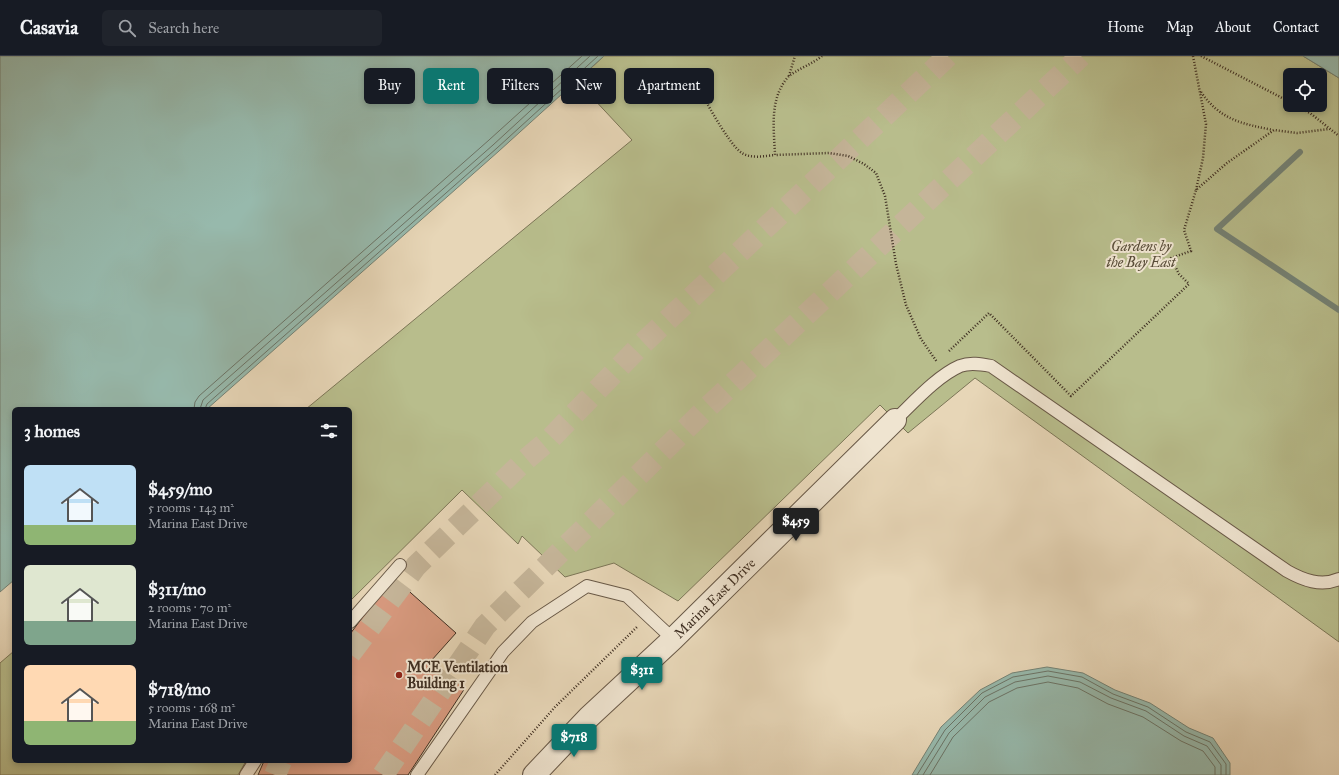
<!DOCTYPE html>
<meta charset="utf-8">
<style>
:root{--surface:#171b24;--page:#20242c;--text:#f1f3f6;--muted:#9ea1a6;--line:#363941;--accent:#0f766e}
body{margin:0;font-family:"IM FELL Great Primer",serif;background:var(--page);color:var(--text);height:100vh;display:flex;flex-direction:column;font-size:15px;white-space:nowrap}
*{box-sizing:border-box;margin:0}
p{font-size:13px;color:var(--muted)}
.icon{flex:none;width:22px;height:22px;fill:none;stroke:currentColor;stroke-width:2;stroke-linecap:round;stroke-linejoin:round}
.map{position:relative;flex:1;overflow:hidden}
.panel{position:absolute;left:12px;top:351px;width:340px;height:356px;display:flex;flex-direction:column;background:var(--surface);border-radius:6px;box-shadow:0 2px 6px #0003}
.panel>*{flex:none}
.guide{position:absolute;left:364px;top:12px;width:380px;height:36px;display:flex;gap:8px}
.tools{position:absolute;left:1283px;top:12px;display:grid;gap:8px}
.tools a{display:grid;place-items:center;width:44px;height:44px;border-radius:6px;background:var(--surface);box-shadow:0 2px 6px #0003;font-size:20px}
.price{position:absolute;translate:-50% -34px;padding:0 9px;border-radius:4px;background:var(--accent);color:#fff;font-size:13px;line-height:26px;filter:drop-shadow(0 1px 2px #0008)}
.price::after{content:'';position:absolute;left:50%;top:24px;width:12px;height:9px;margin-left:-6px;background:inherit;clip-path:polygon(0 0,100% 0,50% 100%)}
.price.current{background:#222;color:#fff}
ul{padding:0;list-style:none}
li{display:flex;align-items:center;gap:12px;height:100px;padding:0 12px}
li span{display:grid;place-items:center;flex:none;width:112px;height:80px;border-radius:6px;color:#555}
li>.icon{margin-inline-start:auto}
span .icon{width:48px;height:48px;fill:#fffc;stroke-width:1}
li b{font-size:17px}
h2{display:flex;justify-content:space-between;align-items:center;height:48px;padding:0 12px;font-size:17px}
.chip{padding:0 14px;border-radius:6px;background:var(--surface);box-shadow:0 2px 6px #0003;font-size:14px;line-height:36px}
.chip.current{background:var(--accent);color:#fff}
header{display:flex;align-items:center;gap:24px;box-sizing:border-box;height:56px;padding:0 20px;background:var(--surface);border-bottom:1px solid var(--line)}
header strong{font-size:19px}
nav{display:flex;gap:22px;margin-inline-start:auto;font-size:14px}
.search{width:280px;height:36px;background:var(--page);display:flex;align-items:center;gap:10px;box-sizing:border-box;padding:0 14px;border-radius:6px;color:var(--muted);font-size:15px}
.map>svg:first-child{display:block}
.green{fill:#b8bd8c;stroke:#7c7657;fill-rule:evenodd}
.water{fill:#97b9ac;stroke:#748275}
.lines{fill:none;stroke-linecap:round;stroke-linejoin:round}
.shore{stroke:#6b7467;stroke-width:1}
.stream{stroke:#748275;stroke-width:6}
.building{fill:#d7997e;stroke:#3f2f22}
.highway-tunnel{stroke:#c5b599;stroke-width:22;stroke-dasharray:22 11;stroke-linecap:butt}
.lane-casing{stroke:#695947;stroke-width:14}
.street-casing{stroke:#695947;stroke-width:24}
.path{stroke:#3f2f22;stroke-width:2.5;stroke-dasharray:1 2;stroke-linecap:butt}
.lane{stroke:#efe4d0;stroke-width:12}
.street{stroke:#efe4d0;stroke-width:22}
.poi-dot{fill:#8f2418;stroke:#efe4d0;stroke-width:1.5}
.labels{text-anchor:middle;stroke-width:4;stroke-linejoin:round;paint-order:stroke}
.park-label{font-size:14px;font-style:italic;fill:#574b37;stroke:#efe4d0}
.street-label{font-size:14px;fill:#3f2f22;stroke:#efe4d0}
.poi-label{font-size:14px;font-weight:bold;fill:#3f2f22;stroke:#efe4d0;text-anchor:start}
</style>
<header>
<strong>Casavia</strong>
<div class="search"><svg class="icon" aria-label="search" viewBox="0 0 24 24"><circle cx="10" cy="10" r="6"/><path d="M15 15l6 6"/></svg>Search here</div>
<nav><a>Home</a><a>Map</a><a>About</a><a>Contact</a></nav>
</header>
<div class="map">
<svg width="1339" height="719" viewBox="0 0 1339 719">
<rect width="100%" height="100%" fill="#e7d6b7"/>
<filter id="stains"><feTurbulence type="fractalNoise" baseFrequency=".005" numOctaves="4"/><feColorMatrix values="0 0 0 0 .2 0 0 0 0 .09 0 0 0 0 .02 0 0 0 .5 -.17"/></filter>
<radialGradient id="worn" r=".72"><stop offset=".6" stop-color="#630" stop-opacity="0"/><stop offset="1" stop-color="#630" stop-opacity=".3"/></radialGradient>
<g class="green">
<path d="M604,0H1303L1339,22V586L975,322L908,377L880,349L678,545L614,507L565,521L522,480L518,488L462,434L350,545V353H306L632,84L577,25ZM1290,19H1320V49H1290Z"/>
<path d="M14,595V705H246L238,719H0V607Z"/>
</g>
<g class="water">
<path d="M0,0H604L499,95L207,353H14V524L0,536Z"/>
<path d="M1303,0H1339V22Z"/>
<path d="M1047,611L1083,617L1115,634L1150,647L1189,672L1213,682L1230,707V719H912L941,671L980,634L1012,617Z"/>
</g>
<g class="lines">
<g class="shore">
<path d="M194,353L195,346L199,340L489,84L582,0"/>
<path d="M200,353L203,344L493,89L590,0"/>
<path d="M205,353L207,348L497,92L598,0"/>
<path d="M917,719L945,674L982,637L1013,621L1048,615L1082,621L1113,638L1148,651L1186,676L1210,686L1226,708V719"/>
<path d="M923,719L949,677L985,641L1015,626L1048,620L1080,626L1111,642L1146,655L1184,680L1207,690L1221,709V719"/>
<path d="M930,719L953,681L989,646L1017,632L1048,626L1078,632L1108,648L1143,661L1181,685L1203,695L1215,711V719"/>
</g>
<path class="stream" d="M1300,96L1217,173L1339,254"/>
</g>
<path class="building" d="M393,521L456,577L431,605L465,632L408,719H258L264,705H350V578Z"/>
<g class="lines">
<g class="highway-tunnel">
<path d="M350,598L416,510L524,405L549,384L641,289L948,0"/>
<path d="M275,719L281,705"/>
<path d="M383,719L485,570L708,351L1081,0"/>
</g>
<g class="lane-casing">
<g id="lane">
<path d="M895,364C913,347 937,320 960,310C970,306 981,308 991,310L1287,515C1303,524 1321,531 1339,523"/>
<path d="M350,566L400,509"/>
<path d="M246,719L255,705"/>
<path d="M417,719L503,596L532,566L587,530L627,540L673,583"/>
</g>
</g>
<g class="street-casing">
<g id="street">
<path id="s1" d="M534,719L589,661L673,583L895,364"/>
</g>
</g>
<g class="path">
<path d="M822,0C814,7 794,15 788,21C769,43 774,73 775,99L829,97L848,100L864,108L876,117L885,140L896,208L906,249L921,283L937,306"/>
<path d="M1193,0L1206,68L1203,102L1196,134"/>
<path d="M1201,0L1290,46"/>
<path d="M789,20L795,0"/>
<path d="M1201,36C1220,64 1243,68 1273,74"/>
<path d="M704,42H683L662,38L690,13C696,29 729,90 742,97C751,103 765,100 775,99"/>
<path d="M1295,49L1310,57L1339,80"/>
<path d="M949,295L989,257L1071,340L1189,228L1179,218L1171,202L1191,195L1184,174L1196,134L1227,107L1274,74L1297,77L1329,73"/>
<path d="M495,719L555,651L637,571"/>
</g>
<use href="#lane" class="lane"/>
<use href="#street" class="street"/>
</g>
<circle class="poi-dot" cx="399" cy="619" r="4"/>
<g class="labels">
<g class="park-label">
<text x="1141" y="195">Gardens by<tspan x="1141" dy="16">the Bay East</tspan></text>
</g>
<g class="street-label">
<text dy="5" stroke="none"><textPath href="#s1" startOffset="253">Marina East Drive</textPath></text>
</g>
<g class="poi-label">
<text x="407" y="616">MCE Ventilation<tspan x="407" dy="16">Building 1</tspan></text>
</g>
</g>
<rect width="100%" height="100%" filter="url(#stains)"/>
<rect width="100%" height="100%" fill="url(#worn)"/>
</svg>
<div class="tools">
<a><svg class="icon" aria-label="locate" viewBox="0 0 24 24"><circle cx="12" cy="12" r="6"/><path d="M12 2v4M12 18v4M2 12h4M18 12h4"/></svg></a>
</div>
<b class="price current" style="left:796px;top:486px">$459</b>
<b class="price" style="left:642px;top:635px">$311</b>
<b class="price" style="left:574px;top:702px">$718</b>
<div class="guide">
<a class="chip">Buy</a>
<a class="chip current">Rent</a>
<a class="chip">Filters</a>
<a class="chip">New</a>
<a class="chip">Apartment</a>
</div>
<section class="panel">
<h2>3 homes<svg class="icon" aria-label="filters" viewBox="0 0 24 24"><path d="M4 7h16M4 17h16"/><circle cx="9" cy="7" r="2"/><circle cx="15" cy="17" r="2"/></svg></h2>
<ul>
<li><span style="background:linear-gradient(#bfe0f5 75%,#8fb573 0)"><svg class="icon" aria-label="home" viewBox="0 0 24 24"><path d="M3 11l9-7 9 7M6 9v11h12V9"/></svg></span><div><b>$459/mo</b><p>5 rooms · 143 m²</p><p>Marina East Drive</p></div></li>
<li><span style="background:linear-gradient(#dfe7d0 70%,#7fa58c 0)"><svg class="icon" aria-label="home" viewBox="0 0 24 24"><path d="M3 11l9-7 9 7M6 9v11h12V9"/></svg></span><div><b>$311/mo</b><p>2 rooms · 70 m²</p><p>Marina East Drive</p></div></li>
<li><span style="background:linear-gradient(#ffd9b3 70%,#8fb573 0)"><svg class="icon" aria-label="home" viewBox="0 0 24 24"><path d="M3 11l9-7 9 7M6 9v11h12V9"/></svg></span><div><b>$718/mo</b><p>5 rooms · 168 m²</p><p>Marina East Drive</p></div></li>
</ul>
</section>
</div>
